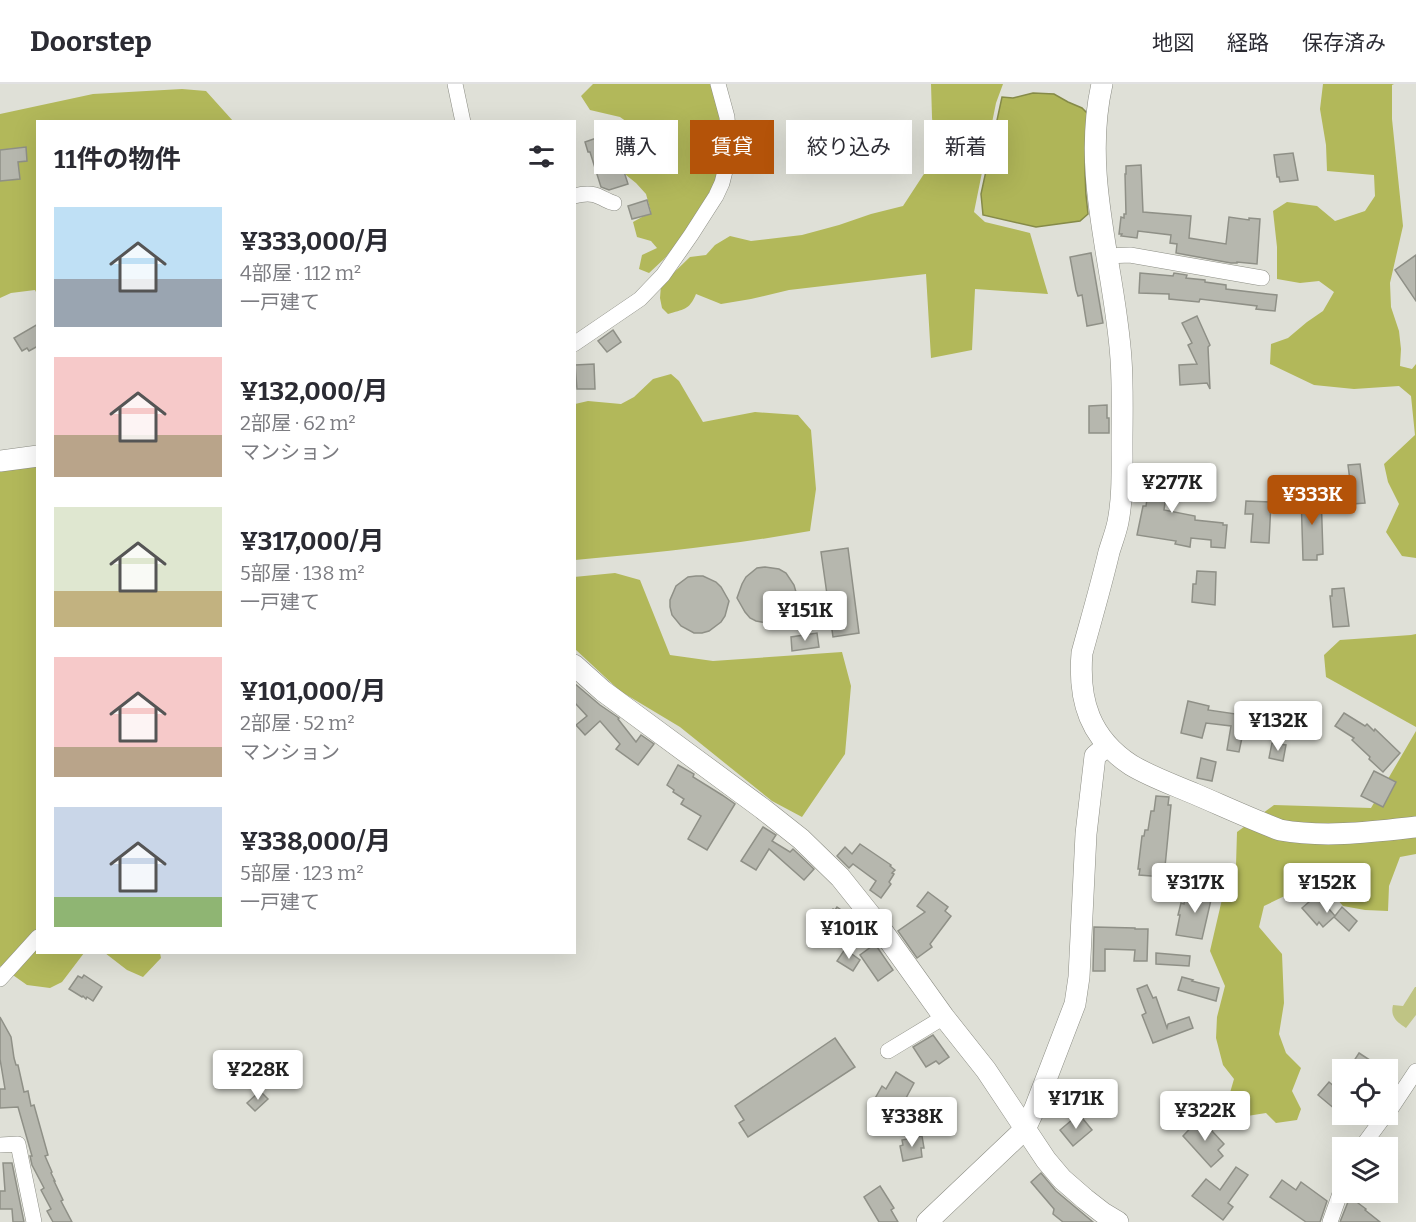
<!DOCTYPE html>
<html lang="ja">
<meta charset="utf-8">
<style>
:root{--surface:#fff;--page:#f7f7f7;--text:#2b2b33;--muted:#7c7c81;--line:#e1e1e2;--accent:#b45309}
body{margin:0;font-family:Bitter,"Noto Sans JP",serif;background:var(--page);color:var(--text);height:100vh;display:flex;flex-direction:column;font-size:22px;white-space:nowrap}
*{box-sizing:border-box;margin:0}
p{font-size:20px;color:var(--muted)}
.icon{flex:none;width:33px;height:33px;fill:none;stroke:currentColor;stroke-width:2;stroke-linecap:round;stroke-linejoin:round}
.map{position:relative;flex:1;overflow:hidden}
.drawer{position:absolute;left:36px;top:36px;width:540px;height:834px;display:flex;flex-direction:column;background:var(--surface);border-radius:0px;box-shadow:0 6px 24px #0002}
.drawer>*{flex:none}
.guide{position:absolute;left:594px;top:36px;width:570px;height:54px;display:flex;gap:12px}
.buttons{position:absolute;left:1332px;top:975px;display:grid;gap:12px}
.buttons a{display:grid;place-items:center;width:66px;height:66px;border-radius:0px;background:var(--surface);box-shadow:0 6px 24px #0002;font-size:30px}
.price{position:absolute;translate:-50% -51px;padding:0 14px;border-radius:6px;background:#fff;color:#222;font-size:20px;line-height:39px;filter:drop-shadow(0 2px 3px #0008)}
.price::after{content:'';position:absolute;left:50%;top:36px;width:18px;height:14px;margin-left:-9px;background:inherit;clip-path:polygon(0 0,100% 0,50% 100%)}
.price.selected{background:var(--accent);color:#fff}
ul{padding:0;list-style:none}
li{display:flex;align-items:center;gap:18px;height:150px;padding:0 18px}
li span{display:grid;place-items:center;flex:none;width:168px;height:120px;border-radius:0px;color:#555}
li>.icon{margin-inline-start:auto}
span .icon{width:72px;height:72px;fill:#fffc;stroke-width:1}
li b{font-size:26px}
h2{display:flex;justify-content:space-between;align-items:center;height:72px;padding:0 18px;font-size:26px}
.tag{padding:0 21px;border-radius:0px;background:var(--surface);box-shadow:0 6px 24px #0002;font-size:21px;line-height:54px}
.tag.selected{background:var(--accent);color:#fff}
header{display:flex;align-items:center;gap:36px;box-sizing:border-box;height:84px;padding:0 30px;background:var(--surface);border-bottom:2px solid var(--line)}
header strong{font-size:28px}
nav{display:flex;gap:33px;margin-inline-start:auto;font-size:21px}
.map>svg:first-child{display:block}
.green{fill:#bfc484}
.forest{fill:#b2b85a}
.water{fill:#afb558;stroke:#858a48;stroke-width:1.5}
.building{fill:#b6b7ae;stroke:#8f9087;stroke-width:1.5}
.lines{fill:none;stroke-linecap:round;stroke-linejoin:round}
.street-casing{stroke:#8c8d84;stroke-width:16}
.secondary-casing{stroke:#8c8d84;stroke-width:22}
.street{stroke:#fff;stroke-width:15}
.secondary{stroke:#fff;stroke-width:21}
</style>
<header>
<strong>Doorstep</strong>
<nav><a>地図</a><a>経路</a><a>保存済み</a></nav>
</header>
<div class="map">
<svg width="1416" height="1138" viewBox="0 0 1416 1138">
<rect width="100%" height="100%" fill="#dfe0d7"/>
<path class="green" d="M1415,903H1416V931L1406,944C1397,938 1390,933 1393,921L1403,922Z"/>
<g class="forest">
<path d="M593,0H711L720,36V59L718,86L712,107L690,144L664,175L649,189L639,185L642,171L657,164L651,157L637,153L633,138L651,128L646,110L636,99L621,87L618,78L624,55L636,52L630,40L620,33L590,26L581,12Z"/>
<path d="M931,0H1003L996,19L974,128L985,138L1030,149L1048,210L975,205L972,266L931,274L926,190L789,206L751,215L721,220L696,210C689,227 683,225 668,230L662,224L660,214L661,201L690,173L706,171L715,161L730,152L751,157L802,151L839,141L871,130L903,122L935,73L932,33Z"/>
<path d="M1323,0H1394L1392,1V35L1403,142L1390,199L1391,223L1399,247L1401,265L1400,282L1412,285L1416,280V474L1402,472L1386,448L1399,420L1388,398L1384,380L1415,351L1411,312L1399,302L1354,305L1314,301L1270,280L1271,260L1288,254L1307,238L1323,227L1334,208L1319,197L1300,199L1277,195V163L1273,127L1287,118L1317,122L1335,137L1365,127L1375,112L1374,91L1327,87L1326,61L1320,25Z"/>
<path d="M182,5L206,7L233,37L38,38L37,210L35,206L11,209L0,214V30L93,10Z"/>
<path d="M671,290L679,297L703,338L755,328L798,331L811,346L816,405L810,447C732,461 653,469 575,476V320L588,317L621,320L634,313L653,295Z"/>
<path d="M37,379L38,868L84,869L62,898L50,904L27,901L0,882V384Z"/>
<path d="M615,489L640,496L670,571L713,577L842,568L851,602L845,670L802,733L772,717L680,643L620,607L575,565L574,493Z"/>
<path d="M1416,550V643L1326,593L1324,571L1340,556L1411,551Z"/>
<path d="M1416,647V770L1400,773L1389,802L1388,827L1365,826L1343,822L1325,801L1291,809L1264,822L1259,843L1282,870L1284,919L1279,950L1286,969L1301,984L1292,1007L1301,1025L1297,1036L1276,1039L1266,1029L1241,1033L1227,1019L1234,995L1223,981L1216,954L1217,933L1225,902L1210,867L1223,811L1236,781L1237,748L1274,721L1371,724Z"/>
<path d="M105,869H160L161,874L143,893L127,886Z"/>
</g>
<path class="water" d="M1033,9L1054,10L1068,18L1082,24L1090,32C1085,68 1083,94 1088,130L1080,137L1036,143L983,131L981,110L1002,13L1013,14Z"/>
<g class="building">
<path d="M611,49L612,51L616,50L622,67L618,69L628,100L609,106L601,103L590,68H588L585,58Z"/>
<path d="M26,63L27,77L18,78L20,95L0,97V66Z"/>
<path d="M1293,69L1298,96L1280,98L1279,93H1277L1274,71Z"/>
<path d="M1141,81L1143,128L1191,132L1189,154L1226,160L1229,133L1249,136V134L1260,135L1257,180L1237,178V179H1231L1176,169L1177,160L1170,159L1171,151L1138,147L1137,154L1121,152L1122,150H1119L1121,133L1124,134V130H1126L1125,90H1126V82Z"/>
<path d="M647,116L651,130L632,135L628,122Z"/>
<path d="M1091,169L1103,239L1087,242L1082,211L1078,212L1076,206L1070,173Z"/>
<path d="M1416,171V217L1395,186Z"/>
<path d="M1140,189L1173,192L1174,189L1187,191L1186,194L1205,196V198L1226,201V205L1277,211L1275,227L1256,225L1257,222L1200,215L1199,218L1169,215V210L1139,209Z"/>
<path d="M1197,232L1210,261L1208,263L1210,305L1207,299L1180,301L1179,281L1197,280L1188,261L1192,259L1182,239Z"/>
<path d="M38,240V262L29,267L27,264L22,267L14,254Z"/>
<path d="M613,246L621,258L607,268L598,257Z"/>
<path d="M594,280L595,305H577L575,281Z"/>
<path d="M1107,321V334H1109V349H1089V322Z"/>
<path d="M1360,380L1365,419L1353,420V419L1347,420L1344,398L1350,397L1348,381Z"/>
<path d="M1135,381H1155L1170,383L1164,426L1195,432V436L1223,439V441H1227L1225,464L1211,463V456L1191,454L1190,463L1175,460L1176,457L1137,451L1143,422H1146L1150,394H1135Z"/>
<path d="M1321,409L1323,470L1317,471V476H1303L1301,410Z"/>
<path d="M1246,417L1271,418L1269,459L1251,458L1253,430H1245Z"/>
<path d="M848,464L859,549L833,553L821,468Z"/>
<path d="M765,483L779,485L786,489L794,501L796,508L794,523L790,529L782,537L771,540L756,537L750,534L745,528L737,514L742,500L746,493L757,484Z"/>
<path d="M1197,487L1216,488L1215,521L1192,518L1193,500H1196Z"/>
<path d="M696,492H703L716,498L721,503L729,517L725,532L721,538L709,547L702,549H694L681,542L672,531L670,523V516L676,502L688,493Z"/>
<path d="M1344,504L1349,542L1333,543L1330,512H1332V505Z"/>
<path d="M817,549L819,563L792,567L791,553Z"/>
<path d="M574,599L600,621L619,634L618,635L636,658L641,651L654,660L638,681L616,665L620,660L600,637L585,651L576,641L587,632L574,618Z"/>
<path d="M1188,617L1209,622L1208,626L1242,631L1243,622L1266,627L1265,629L1272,631L1269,649L1244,644L1239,668L1227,666L1231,642L1206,639L1202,654L1181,649Z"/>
<path d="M1344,629L1365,642L1367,640L1374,647L1375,645L1400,669L1383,688L1369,675L1370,673L1352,656L1354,654L1335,642Z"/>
<path d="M1272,659L1286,661L1283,677L1269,674Z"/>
<path d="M1201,674L1216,678L1212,697L1197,694Z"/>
<path d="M678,681L694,690L693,693L722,711L735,720L707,766L688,755L701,732L681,720L684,715L673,708L674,706L667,701Z"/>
<path d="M1374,687L1396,698L1383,723L1361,712Z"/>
<path d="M1156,712L1169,713L1168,721H1171L1164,793L1139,791L1140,785H1138L1142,752H1144L1145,746H1148L1151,727H1154Z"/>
<path d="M763,743L776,751L772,757L790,768L793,765L814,785L804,796L769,765L756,786L741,777Z"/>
<path d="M860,760L891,781L890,782L895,786L892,789L894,790L889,798L891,800L881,814L870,806L876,797L853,780L849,784L837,772L845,763L852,770Z"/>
<path d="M1201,801L1212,803L1209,816H1211L1202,855L1176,851L1180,831H1178L1181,819L1184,820L1185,813L1197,815Z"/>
<path d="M928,808L948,823L945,827L951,832L930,860L932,863L917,874L898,847L925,828L917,822Z"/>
<path d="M1317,811L1335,832L1342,823L1357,837L1349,847L1334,833L1323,843L1319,838L1317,841L1302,824Z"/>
<path d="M837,823L850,832L838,850L822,838L830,826L832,827L833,825L835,826Z"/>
<path d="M1094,843L1135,844V845H1148L1147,877H1134L1135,866L1105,865V887H1093Z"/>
<path d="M875,860L893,886L878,897L860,871Z"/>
<path d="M845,865L860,876L853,887L837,877Z"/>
<path d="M1156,869L1190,872L1189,882L1156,880Z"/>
<path d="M84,891L102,903L93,917L87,913L86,915L83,912L82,913L69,905L78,892L82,894Z"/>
<path d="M1182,893L1193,896L1192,897L1219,904L1216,917L1178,906Z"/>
<path d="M1147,901L1153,914L1156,913L1167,944L1168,940L1189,933L1193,944L1153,959L1142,931L1146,929L1137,905Z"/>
<path d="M0,933L11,953L14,974L16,981H18L24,1008L28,1007L31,1022L34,1021L48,1071L45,1072L52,1088L51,1089L55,1097H54L63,1116L61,1117L72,1138H53L47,1127L51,1125L41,1106L44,1104L32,1081L30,1072H32L18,1023L0,1024V1005H5L0,975Z"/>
<path d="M933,951L949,973L939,980L936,977L926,983L913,963Z"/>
<path d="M835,954L855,983L748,1053L739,1039L744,1036L735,1022Z"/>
<path d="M1359,969L1385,986H1348Z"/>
<path d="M896,988L914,999L905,1016L912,1022L910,1024L931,1038L923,1050L873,1018L882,1002L886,1005Z"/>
<path d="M1329,998L1342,1009V1031L1318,1011Z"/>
<path d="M260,1007L268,1015L255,1027L247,1019Z"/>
<path d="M1079,1030L1092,1046L1073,1062L1060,1046Z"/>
<path d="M1200,1034L1224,1060L1218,1066L1223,1072L1211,1083L1183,1052Z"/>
<path d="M922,1052L924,1064H921L922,1073L903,1077L900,1062L903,1061L902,1056Z"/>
<path d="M3,1079H12L24,1138H13L12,1125H0V1107H5Z"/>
<path d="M1236,1083L1248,1091L1228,1119L1233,1123L1223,1136L1192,1112L1206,1095L1220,1106Z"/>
<path d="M1041,1089L1056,1107L1093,1138H1063L1053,1130L1054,1125L1031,1098Z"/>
<path d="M1282,1096L1296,1106L1301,1098L1327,1117L1320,1138H1306L1270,1113Z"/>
<path d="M880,1102L894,1124L891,1126L898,1138H879L864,1113Z"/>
<path d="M1350,1113L1366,1125L1365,1126L1380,1138H1340Z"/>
</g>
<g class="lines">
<g class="street-casing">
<g id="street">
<path d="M455,0L463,38"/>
<path d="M574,112C582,110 593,109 600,113C605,115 609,118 614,119"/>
<path d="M1106,172L1130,171L1262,194"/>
<path d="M574,260L640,215L663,191L691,151L716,112L722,99L726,83L729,60L727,33L718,0"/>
<path d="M0,895L38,853"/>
<path d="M888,967L944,933"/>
<path d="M1388,1029L1416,987"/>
<path d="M0,1061L18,1060L34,1138"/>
<path d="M1361,1064L1386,1030"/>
<path d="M1330,1138L1342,1104"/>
</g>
</g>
<g class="secondary-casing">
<g id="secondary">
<path d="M1102,0C1081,92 1115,183 1121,275C1123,303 1122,332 1122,361C1122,387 1123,412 1118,438C1116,448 1112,458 1109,468C1101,502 1091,536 1082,569C1078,617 1090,654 1131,681C1151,693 1174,701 1195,710C1223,722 1251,735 1280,746C1325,754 1371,748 1416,743"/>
<path d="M0,377L38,372"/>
<path d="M574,581L603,607L763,725L801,755L840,793L876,838L944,933L986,986L1046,1076L1062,1095L1085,1115L1103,1129L1118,1138"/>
<path d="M927,1138L1025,1045L1035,1024L1075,920L1079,893L1086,750L1095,672L1107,662"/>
</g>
</g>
<use href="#street" class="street"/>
<use href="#secondary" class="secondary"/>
</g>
</svg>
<div class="buttons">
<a><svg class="icon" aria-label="locate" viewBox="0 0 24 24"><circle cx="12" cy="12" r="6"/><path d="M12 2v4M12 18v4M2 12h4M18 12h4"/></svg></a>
<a><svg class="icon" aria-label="layers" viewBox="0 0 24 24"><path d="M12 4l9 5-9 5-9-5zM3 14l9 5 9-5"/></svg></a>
</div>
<b class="price" style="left:1172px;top:430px">¥277K</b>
<b class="price selected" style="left:1312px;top:442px">¥333K</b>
<b class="price" style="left:805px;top:558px">¥151K</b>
<b class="price" style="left:1278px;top:668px">¥132K</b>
<b class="price" style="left:1195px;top:830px">¥317K</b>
<b class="price" style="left:1327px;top:830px">¥152K</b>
<b class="price" style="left:849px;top:876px">¥101K</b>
<b class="price" style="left:258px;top:1017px">¥228K</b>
<b class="price" style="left:1076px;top:1046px">¥171K</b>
<b class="price" style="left:1205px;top:1058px">¥322K</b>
<b class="price" style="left:912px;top:1064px">¥338K</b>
<div class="guide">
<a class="tag">購入</a>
<a class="tag selected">賃貸</a>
<a class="tag">絞り込み</a>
<a class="tag">新着</a>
</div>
<section class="drawer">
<h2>11件の物件<svg class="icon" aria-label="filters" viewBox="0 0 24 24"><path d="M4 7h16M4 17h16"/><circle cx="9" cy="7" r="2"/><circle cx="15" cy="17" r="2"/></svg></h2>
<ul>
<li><span style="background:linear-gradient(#bfe0f5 60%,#9aa5b1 0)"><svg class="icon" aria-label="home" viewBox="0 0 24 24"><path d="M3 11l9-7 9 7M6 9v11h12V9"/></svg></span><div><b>¥333,000/月</b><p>4部屋 · 112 m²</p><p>一戸建て</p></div></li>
<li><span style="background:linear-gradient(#f6c9c9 65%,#b9a48a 0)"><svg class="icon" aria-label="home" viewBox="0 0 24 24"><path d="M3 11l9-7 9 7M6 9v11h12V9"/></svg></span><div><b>¥132,000/月</b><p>2部屋 · 62 m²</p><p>マンション</p></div></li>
<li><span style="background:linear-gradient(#dfe7d0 70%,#c2b280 0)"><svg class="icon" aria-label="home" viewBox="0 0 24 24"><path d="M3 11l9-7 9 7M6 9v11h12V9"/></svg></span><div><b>¥317,000/月</b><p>5部屋 · 138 m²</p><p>一戸建て</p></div></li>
<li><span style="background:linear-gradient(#f6c9c9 75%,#b9a48a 0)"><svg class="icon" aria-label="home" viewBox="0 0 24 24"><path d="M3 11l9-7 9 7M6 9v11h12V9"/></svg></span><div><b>¥101,000/月</b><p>2部屋 · 52 m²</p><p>マンション</p></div></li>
<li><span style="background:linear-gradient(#c9d6e8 75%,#8fb573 0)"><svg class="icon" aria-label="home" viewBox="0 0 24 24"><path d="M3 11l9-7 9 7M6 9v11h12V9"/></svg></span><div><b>¥338,000/月</b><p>5部屋 · 123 m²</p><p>一戸建て</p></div></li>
</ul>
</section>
</div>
